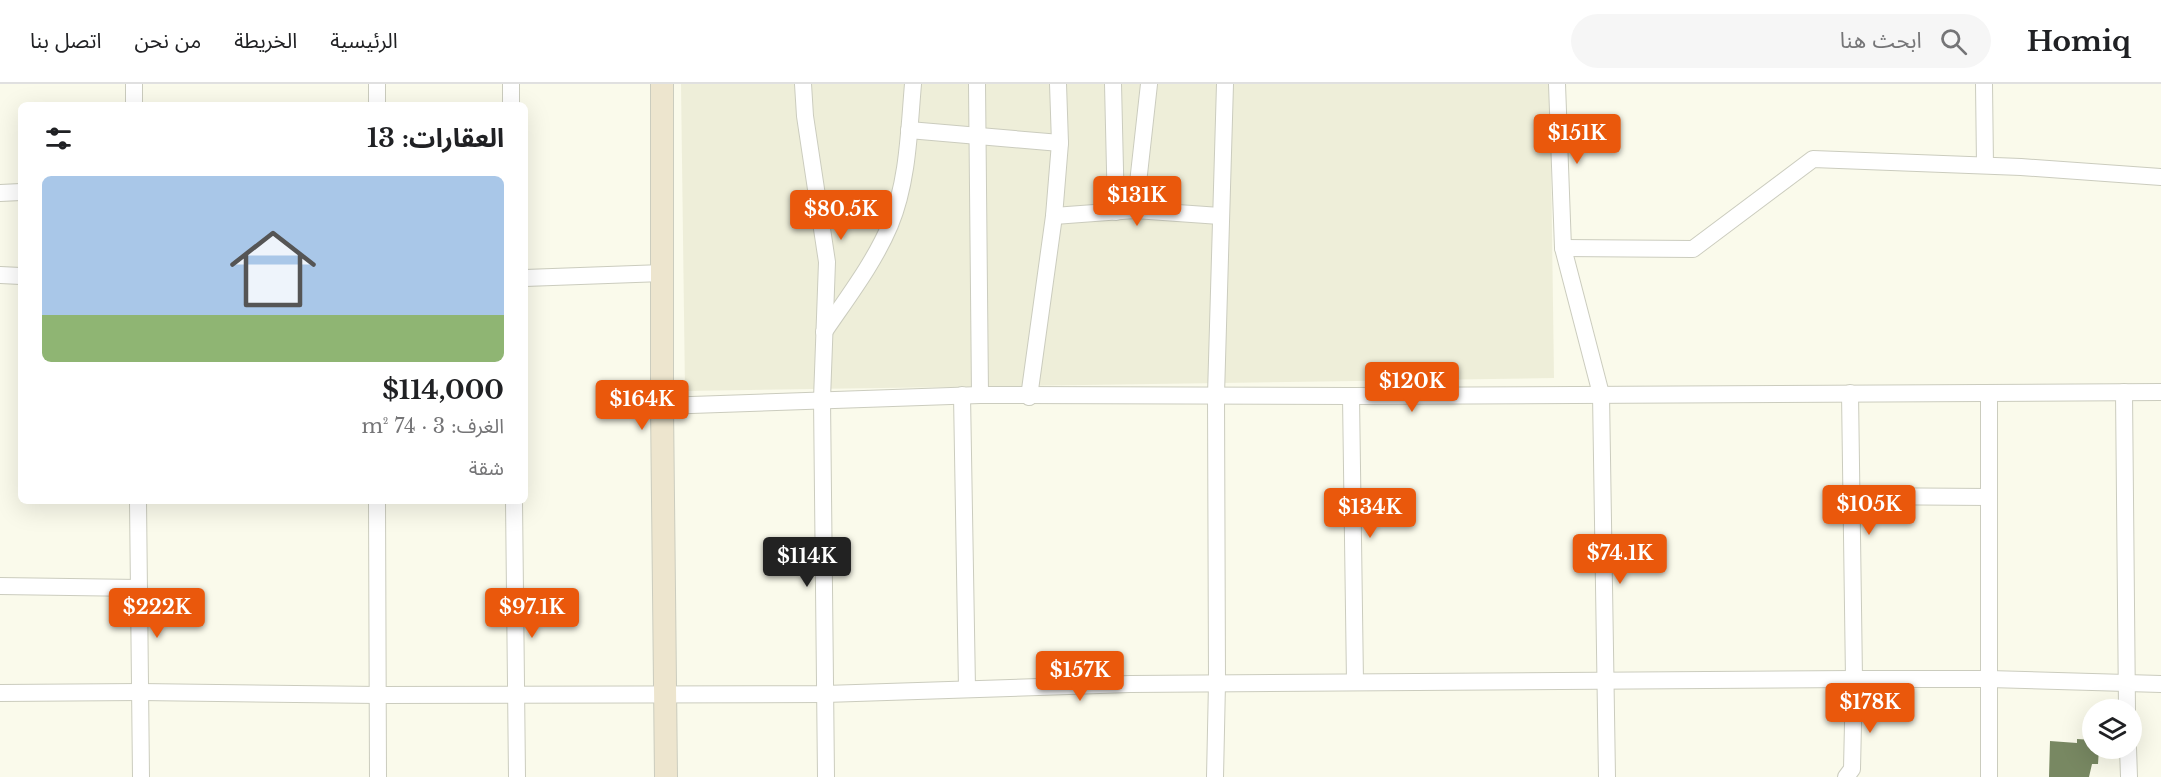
<!DOCTYPE html>
<html lang="ar">
<meta charset="utf-8">
<style>
:root{--surface:#fff;--page:#f6f6f6;--text:#202124;--muted:#757577;--line:#e0e0e0;--accent:#ea580c}
body{margin:0;font-family:"Libre Baskerville","Noto Sans Arabic",serif;background:var(--page);color:var(--text);direction:rtl;height:100vh;display:flex;flex-direction:column;font-size:22px;white-space:nowrap}
*{box-sizing:border-box;margin:0}
p{font-size:20px;color:var(--muted)}
.icon{flex:none;width:33px;height:33px;fill:none;stroke:currentColor;stroke-width:2;stroke-linecap:round;stroke-linejoin:round}
.map{position:relative;flex:1;overflow:hidden;direction:ltr}
.panel{position:absolute;left:18px;top:18px;width:510px;height:402px;display:flex;flex-direction:column;background:var(--surface);border-radius:9px;box-shadow:0 6px 24px #0002;direction:rtl}
.panel>*{flex:none}
.tools{position:absolute;left:2082px;top:615px;display:grid;gap:12px}
.tools a{display:grid;place-items:center;width:60px;height:60px;border-radius:50%;background:var(--surface);box-shadow:0 6px 24px #0002;font-size:30px}
.price{position:absolute;translate:-50% -51px;padding:0 14px;border-radius:6px;background:var(--accent);color:#fff;font-size:20px;line-height:39px;filter:drop-shadow(0 2px 3px #0008)}
.price::after{content:'';position:absolute;left:50%;top:36px;width:18px;height:14px;margin-left:-9px;background:inherit;clip-path:polygon(0 0,100% 0,50% 100%)}
.price.selected{background:#222;color:#fff}
ul{padding:0;list-style:none}
li{display:grid;align-content:center;gap:12px;height:318px;padding:0 24px}
li span{display:grid;place-items:center;height:186px;border-radius:9px;color:#555}
li>.icon{margin-inline-start:auto}
span .icon{width:108px;height:108px;fill:#fffc;stroke-width:1}
li b{font-size:26px}
h2{display:flex;justify-content:space-between;align-items:center;height:72px;padding:0 24px;font-size:26px}
header{display:flex;align-items:center;gap:36px;box-sizing:border-box;height:84px;padding:0 30px;background:var(--surface);border-bottom:2px solid var(--line)}
header strong{font-size:28px}
nav{display:flex;gap:33px;margin-inline-start:auto;font-size:21px}
.search{width:420px;height:54px;background:var(--page);display:flex;align-items:center;gap:15px;box-sizing:border-box;padding:0 21px;border-radius:33px;color:var(--muted);font-size:22px}
.map>svg:first-child{display:block}
.built{fill:#eeeed9}
.building{fill:#788862}
.lines{fill:none;stroke-linecap:round;stroke-linejoin:round}
.street-casing{stroke:#cbccbe;stroke-width:18}
.secondary-casing{stroke:#cbccbe;stroke-width:24}
.street{stroke:#fff;stroke-width:16}
.secondary{stroke:#ede5ce;stroke-width:22}
</style>
<header>
<strong>Homiq</strong>
<div class="search"><svg class="icon" aria-label="search" viewBox="0 0 24 24"><circle cx="10" cy="10" r="6"/><path d="M15 15l6 6"/></svg>ابحث هنا</div>
<nav><a>الرئيسية</a><a>الخريطة</a><a>من نحن</a><a>اتصل بنا</a></nav>
</header>
<div class="map">
<svg width="2161" height="693" viewBox="0 0 2161 693">
<rect width="100%" height="100%" fill="#fafaeb"/>
<path class="built" d="M681,0H1550L1554,294L685,307Z"/>
<path class="building" d="M2077,655L2092,656V664H2099L2098,680H2092L2089,693H2049L2050,657L2077,659Z"/>
<g class="lines">
<g class="street-casing">
<g id="street">
<path d="M134,0V21"/>
<path d="M511,0V21"/>
<path d="M803,0L805,32L827,178L822,315L826,693"/>
<path d="M977,0L980,311"/>
<path d="M1113,0L1116,128"/>
<path d="M1557,0L1563,164L1601,310L1607,693"/>
<path d="M1984,0L1985,81"/>
<path d="M377,21V0"/>
<path d="M909,46L1060,59"/>
<path d="M0,109L21,108"/>
<path d="M1135,126L1149,0"/>
<path d="M1054,132L1135,126L1220,132"/>
<path d="M1563,164L1693,165L1813,75L2021,83L2161,93"/>
<path d="M0,191L21,192"/>
<path d="M525,194L663,189"/>
<path d="M824,248C847,214 874,179 890,141C908,98 909,46 913,0"/>
<path d="M2124,308L2127,626"/>
<path d="M1989,310V693"/>
<path d="M962,311L967,604"/>
<path d="M1351,312L1355,598"/>
<path d="M1029,313L1054,132L1060,59L1058,0"/>
<path d="M662,322L980,311L1351,312L2161,308"/>
<path d="M1852,412L1989,413"/>
<path d="M138,417L141,693"/>
<path d="M377,417L378,693"/>
<path d="M514,417L517,693"/>
<path d="M0,502L139,504"/>
<path d="M0,609L140,608L378,611L825,610L1130,600L1854,595H1989L2161,600"/>
<path d="M2128,664L2129,693"/>
<path d="M1215,693L1217,599L1216,311L1225,0"/>
<path d="M1846,693L1852,685L1854,595L1850,309"/>
</g>
</g>
<g class="secondary-casing">
<path id="secondary" d="M662,0V322L666,693"/>
</g>
<use href="#street" class="street"/>
<use href="#secondary" class="secondary"/>
</g>
</svg>
<div class="tools">
<a><svg class="icon" aria-label="layers" viewBox="0 0 24 24"><path d="M12 4l9 5-9 5-9-5zM3 14l9 5 9-5"/></svg></a>
</div>
<b class="price" style="left:1577px;top:81px">$151K</b>
<b class="price" style="left:1137px;top:143px">$131K</b>
<b class="price" style="left:841px;top:157px">$80.5K</b>
<b class="price" style="left:1412px;top:329px">$120K</b>
<b class="price" style="left:642px;top:347px">$164K</b>
<b class="price" style="left:1869px;top:452px">$105K</b>
<b class="price" style="left:1370px;top:455px">$134K</b>
<b class="price" style="left:1620px;top:501px">$74.1K</b>
<b class="price selected" style="left:807px;top:504px">$114K</b>
<b class="price" style="left:157px;top:555px">$222K</b>
<b class="price" style="left:532px;top:555px">$97.1K</b>
<b class="price" style="left:1080px;top:618px">$157K</b>
<b class="price" style="left:1870px;top:650px">$178K</b>
<section class="panel">
<h2>العقارات: 13<svg class="icon" aria-label="filters" viewBox="0 0 24 24"><path d="M4 7h16M4 17h16"/><circle cx="9" cy="7" r="2"/><circle cx="15" cy="17" r="2"/></svg></h2>
<ul>
<li><span style="background:linear-gradient(#a9c7e8 75%,#8fb573 0)"><svg class="icon" aria-label="home" viewBox="0 0 24 24"><path d="M3 11l9-7 9 7M6 9v11h12V9"/></svg></span><div><b>$114,000</b><p>الغرف: 3 · 74 m²</p><p>شقة</p></div></li>
</ul>
</section>
</div>
